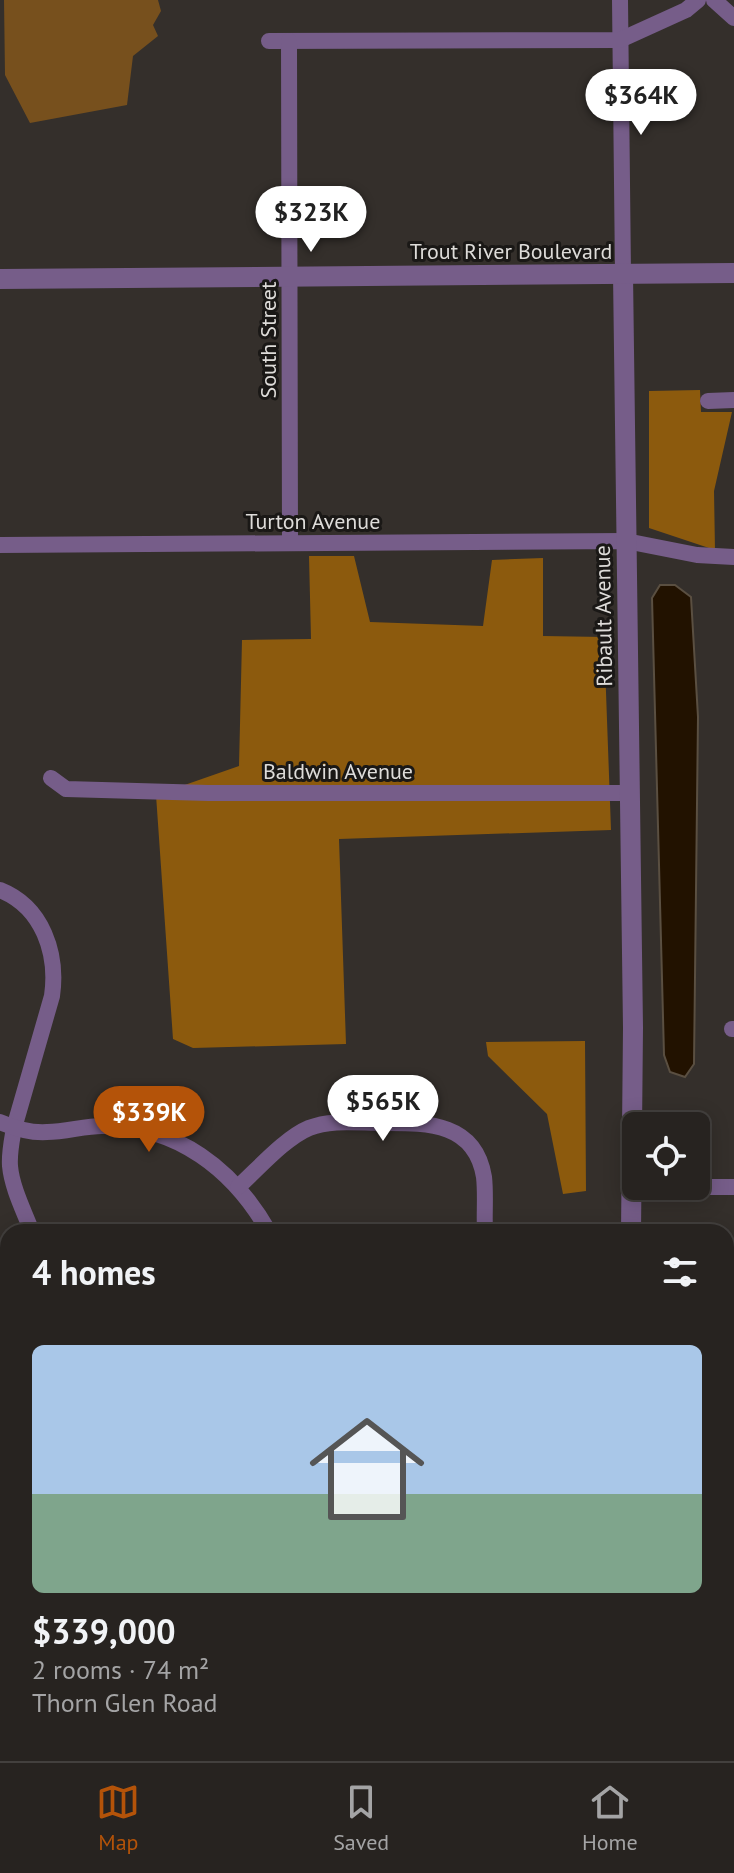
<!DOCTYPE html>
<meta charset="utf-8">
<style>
:root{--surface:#272320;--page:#332f2d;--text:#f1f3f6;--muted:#a4a4a5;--line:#43403e;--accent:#b45309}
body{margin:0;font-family:"PT Sans",sans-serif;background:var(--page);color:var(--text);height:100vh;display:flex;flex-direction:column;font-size:30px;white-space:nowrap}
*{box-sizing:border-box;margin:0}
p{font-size:26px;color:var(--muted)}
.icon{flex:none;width:44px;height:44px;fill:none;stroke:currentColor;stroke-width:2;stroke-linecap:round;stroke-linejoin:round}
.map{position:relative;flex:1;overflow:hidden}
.details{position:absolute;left:0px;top:1224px;width:734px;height:538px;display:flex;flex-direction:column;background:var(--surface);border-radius:24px 24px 0 0;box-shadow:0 4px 20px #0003,0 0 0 2px var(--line)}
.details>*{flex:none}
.controls{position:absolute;left:622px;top:1112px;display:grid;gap:16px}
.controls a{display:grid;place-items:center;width:88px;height:88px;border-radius:12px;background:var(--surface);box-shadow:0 4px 20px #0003,0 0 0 2px var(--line);font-size:40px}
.price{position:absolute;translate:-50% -68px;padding:0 18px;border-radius:28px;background:#fff;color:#222;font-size:26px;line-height:52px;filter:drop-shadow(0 2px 4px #0008)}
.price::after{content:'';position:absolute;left:50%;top:48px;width:24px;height:18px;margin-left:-12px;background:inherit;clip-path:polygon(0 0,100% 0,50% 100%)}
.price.selected{background:var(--accent);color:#fff}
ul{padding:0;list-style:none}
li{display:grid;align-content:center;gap:16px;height:424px;padding:0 32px}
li+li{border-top:2px solid var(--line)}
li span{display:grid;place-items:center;height:248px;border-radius:12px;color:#555}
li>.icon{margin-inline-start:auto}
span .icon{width:144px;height:144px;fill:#fffc;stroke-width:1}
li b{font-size:34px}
h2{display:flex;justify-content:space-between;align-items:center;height:96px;padding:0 32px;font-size:34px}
.tabs{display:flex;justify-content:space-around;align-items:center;height:112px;border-top:2px solid var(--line);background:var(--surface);font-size:22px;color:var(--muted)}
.tabs a{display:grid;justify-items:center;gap:4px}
.tabs .selected{color:var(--accent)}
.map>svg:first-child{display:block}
.green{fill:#77501d}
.forest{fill:#8c5a0d}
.water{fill:#221200;stroke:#5a4f41;stroke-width:2}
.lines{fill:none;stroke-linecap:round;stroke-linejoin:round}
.minor{stroke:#765d89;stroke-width:16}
.tertiary{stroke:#765d89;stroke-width:20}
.labels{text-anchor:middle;stroke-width:6;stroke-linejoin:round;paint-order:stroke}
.street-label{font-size:22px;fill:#dedcd9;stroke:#1a1816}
</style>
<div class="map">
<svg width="734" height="1761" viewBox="0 0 734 1761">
<rect width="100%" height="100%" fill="#342f2b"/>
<path class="green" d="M4,0H158L161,11L153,25L158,36L133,56L127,105L30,123L5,75Z"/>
<g class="forest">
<path d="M700,390L701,412H732L714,491L715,550L649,528V391Z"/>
<path d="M309,556H354L370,622L483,626L492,560L543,558V636L604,637L611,830L339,839L346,1044L193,1048L173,1039L156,795L239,766L242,640L311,639Z"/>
<path d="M585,1041L586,1191L563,1194L547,1114L488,1056L486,1042Z"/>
</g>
<g class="water">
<path d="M660,585H675L691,597L698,717L694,1064L685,1077L670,1072L664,1055L652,598Z"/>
<path d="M8,1435V1508L0,1492V1447Z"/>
</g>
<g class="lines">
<g class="minor">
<path d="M620,0L623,274"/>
<path d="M714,0L734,18"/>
<path d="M269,41L620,40L686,10L698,0"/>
<path d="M289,41L290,543"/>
<path d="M708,401L734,400"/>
<path d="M0,545L626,541L697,555L734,557"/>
<path d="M51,778L66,789L208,793H629"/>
<path d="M0,890C43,907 58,954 52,996L14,1128C12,1140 9,1153 10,1166C12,1188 24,1211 32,1232"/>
<path d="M732,1029H734"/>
<path d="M0,1122C14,1128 32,1133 47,1132C66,1132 84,1126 102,1126C177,1125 234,1170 269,1232"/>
<path d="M238,1187C258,1169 285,1138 309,1128C331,1119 359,1123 382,1123C425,1123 475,1121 484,1177C486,1194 484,1214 485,1232"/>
<path d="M631,1187H734"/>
<path d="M726,1392H734"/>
<path d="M0,1647L8,1653"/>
<path d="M0,1701L8,1690"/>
<path d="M141,1754L144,1761"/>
<path d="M321,1754V1761"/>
<path d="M491,1754L492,1761"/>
</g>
<g class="tertiary">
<path d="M623,274L633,1028L631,1232"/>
<path d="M0,279L734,273"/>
<path d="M634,1761V1754"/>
</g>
</g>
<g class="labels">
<g class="street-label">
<text x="511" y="259">Trout River Boulevard</text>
<text transform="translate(268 340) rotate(-90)" y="8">South Street</text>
<text x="313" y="529">Turton Avenue</text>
<text transform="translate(603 616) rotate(-91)" y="8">Ribault Avenue</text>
<text x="338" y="779">Baldwin Avenue</text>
</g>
</g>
</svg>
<div class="controls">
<a><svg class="icon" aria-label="locate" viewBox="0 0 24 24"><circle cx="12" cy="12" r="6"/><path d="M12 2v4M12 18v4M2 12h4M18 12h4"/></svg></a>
</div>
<b class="price" style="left:641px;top:137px">$364K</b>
<b class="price" style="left:311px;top:254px">$323K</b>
<b class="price" style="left:383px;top:1143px">$565K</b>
<b class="price selected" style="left:149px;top:1154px">$339K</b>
<section class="details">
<h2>4 homes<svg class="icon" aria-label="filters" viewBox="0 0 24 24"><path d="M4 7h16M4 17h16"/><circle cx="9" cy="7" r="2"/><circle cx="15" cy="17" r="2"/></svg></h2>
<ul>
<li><span style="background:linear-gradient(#a9c7e8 60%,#7fa58c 0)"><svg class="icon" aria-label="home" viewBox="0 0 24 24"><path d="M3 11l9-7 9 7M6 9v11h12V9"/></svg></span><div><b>$339,000</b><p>2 rooms · 74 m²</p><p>Thorn Glen Road</p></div></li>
</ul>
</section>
</div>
<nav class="tabs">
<a class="selected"><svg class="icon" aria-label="map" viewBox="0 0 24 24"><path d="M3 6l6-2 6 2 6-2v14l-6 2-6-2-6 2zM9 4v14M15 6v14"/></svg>Map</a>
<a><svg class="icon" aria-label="saved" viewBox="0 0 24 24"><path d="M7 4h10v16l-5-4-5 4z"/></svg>Saved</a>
<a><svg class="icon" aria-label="home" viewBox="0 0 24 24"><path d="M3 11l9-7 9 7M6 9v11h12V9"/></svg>Home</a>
</nav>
